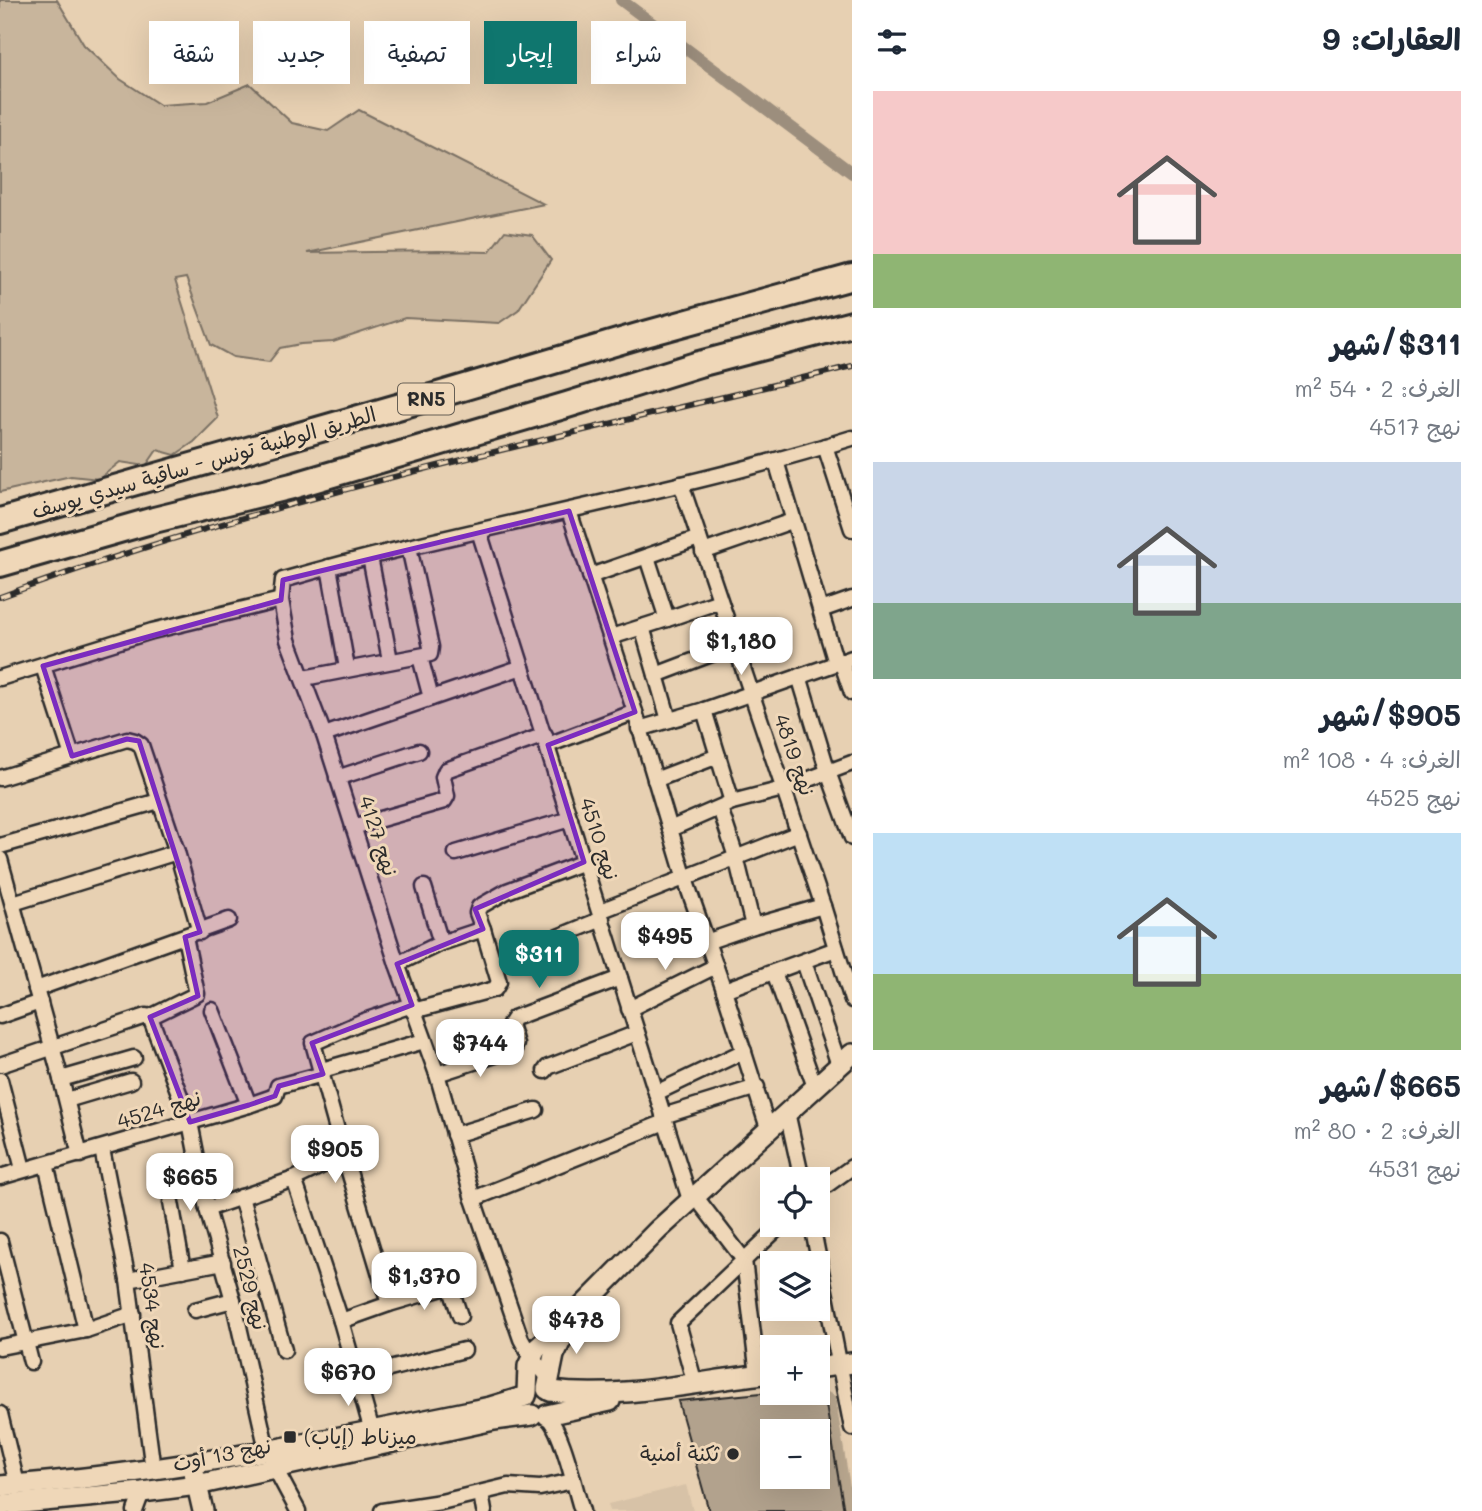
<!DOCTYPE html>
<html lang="ar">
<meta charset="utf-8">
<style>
:root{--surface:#fff;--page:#f6f6f7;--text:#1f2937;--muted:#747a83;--accent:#0f766e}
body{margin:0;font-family:Mali,"Playpen Sans Arabic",sans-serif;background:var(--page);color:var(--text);direction:rtl;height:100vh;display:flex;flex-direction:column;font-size:26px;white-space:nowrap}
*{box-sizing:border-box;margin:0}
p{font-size:23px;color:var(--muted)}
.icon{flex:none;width:38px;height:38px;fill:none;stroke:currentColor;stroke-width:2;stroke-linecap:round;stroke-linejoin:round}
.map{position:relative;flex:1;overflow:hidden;direction:ltr}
.side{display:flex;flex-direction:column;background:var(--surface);width:630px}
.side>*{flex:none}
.guide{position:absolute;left:21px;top:21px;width:665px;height:63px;direction:rtl;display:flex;gap:14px}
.buttons{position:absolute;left:760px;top:1167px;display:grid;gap:14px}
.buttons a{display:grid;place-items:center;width:70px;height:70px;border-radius:0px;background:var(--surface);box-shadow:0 7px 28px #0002;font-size:35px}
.price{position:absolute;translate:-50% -60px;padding:0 16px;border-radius:14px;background:#fff;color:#222;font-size:23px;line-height:46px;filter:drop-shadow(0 2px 4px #0008)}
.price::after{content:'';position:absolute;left:50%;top:42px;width:21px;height:16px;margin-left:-10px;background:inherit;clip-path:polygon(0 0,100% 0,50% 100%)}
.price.active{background:var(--accent);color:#fff}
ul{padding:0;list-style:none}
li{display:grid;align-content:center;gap:14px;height:371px;padding:0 21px}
li span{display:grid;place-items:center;height:217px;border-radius:0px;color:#555}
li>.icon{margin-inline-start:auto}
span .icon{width:126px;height:126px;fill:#fffc;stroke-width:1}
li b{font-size:30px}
h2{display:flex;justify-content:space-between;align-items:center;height:84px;padding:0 21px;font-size:30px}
.tag{padding:0 24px;border-radius:0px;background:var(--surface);box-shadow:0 7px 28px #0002;font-size:24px;line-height:63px}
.tag.active{background:var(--accent);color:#fff}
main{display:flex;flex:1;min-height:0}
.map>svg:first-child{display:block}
.built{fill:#d7c2a7}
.green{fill:#c8b59c;stroke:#7a7064;stroke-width:2}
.shadow{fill:#0003;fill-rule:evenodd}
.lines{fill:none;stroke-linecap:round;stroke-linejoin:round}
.canal{stroke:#9c8e7d;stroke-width:12}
.building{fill:#b2a28d;stroke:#2b2b2b;stroke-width:2;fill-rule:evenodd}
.street-casing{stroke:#2b2b2b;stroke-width:19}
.secondary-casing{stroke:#2b2b2b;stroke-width:24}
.highway-casing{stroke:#2b2b2b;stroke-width:30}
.street{stroke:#efd7b8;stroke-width:14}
.secondary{stroke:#efd7b8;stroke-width:19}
.highway{stroke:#efd7b8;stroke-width:24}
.rail-casing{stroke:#2b2b2b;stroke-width:6}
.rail{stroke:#efd7b8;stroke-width:3.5;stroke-dasharray:10;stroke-linecap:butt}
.marked{fill:#7b2cbf;fill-opacity:0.2;stroke:#7b2cbf;stroke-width:5;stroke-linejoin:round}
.poi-dot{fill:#2b2b2b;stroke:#efd7b8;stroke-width:2.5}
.labels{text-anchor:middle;stroke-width:6;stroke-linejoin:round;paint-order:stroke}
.shield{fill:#efd7b8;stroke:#665f55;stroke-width:2}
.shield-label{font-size:19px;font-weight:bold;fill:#2b2b2b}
.street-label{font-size:21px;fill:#2b2b2b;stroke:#efd7b8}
.poi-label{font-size:21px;fill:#2b2b2b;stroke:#efd7b8;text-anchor:start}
</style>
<main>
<section class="side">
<h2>العقارات: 9<svg class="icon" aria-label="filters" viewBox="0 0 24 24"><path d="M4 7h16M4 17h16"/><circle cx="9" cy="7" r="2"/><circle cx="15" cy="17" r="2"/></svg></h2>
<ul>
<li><span style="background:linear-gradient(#f6c9c9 75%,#8fb573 0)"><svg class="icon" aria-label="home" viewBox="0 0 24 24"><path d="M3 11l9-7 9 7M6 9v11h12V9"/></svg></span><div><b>$311/شهر</b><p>الغرف: 2 · 54 m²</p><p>نهج 4517</p></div></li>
<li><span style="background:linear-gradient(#c9d6e8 65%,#7fa58c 0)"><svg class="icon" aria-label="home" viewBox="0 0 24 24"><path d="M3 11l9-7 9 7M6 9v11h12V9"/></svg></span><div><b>$905/شهر</b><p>الغرف: 4 · 108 m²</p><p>نهج 4525</p></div></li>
<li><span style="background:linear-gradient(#bfe0f5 65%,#8fb573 0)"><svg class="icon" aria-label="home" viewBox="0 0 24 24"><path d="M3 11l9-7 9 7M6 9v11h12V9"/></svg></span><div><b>$665/شهر</b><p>الغرف: 2 · 80 m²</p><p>نهج 4531</p></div></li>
</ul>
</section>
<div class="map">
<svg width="852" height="1511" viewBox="0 0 852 1511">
<rect width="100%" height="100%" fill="#e7d0b2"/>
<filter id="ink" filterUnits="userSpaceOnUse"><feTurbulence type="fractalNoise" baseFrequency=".0143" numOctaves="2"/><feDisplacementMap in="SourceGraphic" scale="14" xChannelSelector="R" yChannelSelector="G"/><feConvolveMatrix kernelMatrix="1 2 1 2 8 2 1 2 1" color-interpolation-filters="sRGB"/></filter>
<g filter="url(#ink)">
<path class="built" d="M686,1485L693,1511H610L608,1504Z"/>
<path class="green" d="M0,0H57L84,45L120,79L160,105L207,102L250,84L292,123L328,131L359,110L544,204L307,253L439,251L489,252L505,231L532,235L551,260L518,310L499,323L405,318L333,342L301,344L280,348L269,362L233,357L211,345L186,278L175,280L218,418L194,442L175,455L157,450L146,466L120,462L99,479L71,476L0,492Z"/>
<path class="shadow" d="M817,1389H822L835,1396L852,1498V1511H711L681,1402L817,1393ZM772,1432H817V1477H772Z"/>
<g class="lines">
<path class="canal" d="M621,0L852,173"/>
</g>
<path class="building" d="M772,1392L824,1393L844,1511H709L678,1401ZM772,1432H817V1477H772Z"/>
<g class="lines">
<g class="street-casing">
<g id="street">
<path d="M825,446L852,529"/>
<path d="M776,461L836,663"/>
<path d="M681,484L823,906L852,1000"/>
<path d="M569,511L635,712L685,879L724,990L768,1128"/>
<path d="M479,531L690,1200"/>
<path d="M703,552L792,521"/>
<path d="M370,557L390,660"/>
<path d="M329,567L347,668"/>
<path d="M590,576L699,538"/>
<path d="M821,610L852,599"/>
<path d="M667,619L720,601"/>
<path d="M642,627L669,720"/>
<path d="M611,637L667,619L647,557"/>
<path d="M420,657L431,698"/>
<path d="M841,661L852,693"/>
<path d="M43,666L72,756"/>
<path d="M656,675L735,645"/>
<path d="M799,676L828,772L852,838"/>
<path d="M0,678L152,631L281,600"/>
<path d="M304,678L430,654L431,647L409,547"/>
<path d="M704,710L732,802"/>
<path d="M639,729L704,710L852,658"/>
<path d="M324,735L522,667"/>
<path d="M548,745L635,712"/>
<path d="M0,778L127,739L135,741L141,745L177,852L200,932"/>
<path d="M337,778L419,751"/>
<path d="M655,780L718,756"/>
<path d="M720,808L736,857L753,926"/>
<path d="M353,827L444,801L447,796L443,777L446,770L545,735"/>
<path d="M670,829L732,802L783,789L852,763"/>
<path d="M0,846L159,801"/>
<path d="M456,853L570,819"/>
<path d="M0,859L61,1079L80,1155"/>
<path d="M424,887L441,943"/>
<path d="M13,903L177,852"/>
<path d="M600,911L799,833"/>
<path d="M706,942L753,926L823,906"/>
<path d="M804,962L839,1065"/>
<path d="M494,963L602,919"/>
<path d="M397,964L441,943L483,929"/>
<path d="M774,972L815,1087"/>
<path d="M36,989L229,920"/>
<path d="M724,990L836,949"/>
<path d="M629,1009L716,966"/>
<path d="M212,1010L249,1105"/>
<path d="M413,1011L495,989L499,982L483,929L477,913L479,907L507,891L584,862"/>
<path d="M0,1016L40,1002"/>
<path d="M150,1017L197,994L185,937"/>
<path d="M0,1065L146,1016L150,1017L190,1122L207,1209L233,1300L264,1437L275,1468L298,1511"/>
<path d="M322,1070L424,1041"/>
<path d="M545,1071L548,1067L637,1033"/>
<path d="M437,1074L514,1049L516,1044L510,1024L514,1018L620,978"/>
<path d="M61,1079L134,1058"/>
<path d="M0,1080L23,1169"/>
<path d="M656,1093L744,1051"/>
<path d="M67,1100L131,1081"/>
<path d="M787,1112L802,1180"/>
<path d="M663,1116L757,1087"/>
<path d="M454,1135L536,1110"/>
<path d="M102,1149L128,1280L153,1470"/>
<path d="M46,1164L86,1330"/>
<path d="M0,1177L249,1105L275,1096L278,1086L323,1074"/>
<path d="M294,1179L341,1321L372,1431"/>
<path d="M817,1192L852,1167"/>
<path d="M695,1196L744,1260L758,1375"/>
<path d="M241,1197L284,1350"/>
<path d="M473,1199L665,1122"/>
<path d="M171,1202L183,1270"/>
<path d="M207,1209L294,1179L344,1155"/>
<path d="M812,1225L852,1428"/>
<path d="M0,1241L31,1362"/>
<path d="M444,1268L460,1316"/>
<path d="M128,1280L223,1262"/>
<path d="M389,1304L450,1286"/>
<path d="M195,1310L233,1300"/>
<path d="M341,1321L389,1304L344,1155L313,1043L361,1022L412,1005"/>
<path d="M0,1347L86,1330L133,1314"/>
<path d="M358,1377L464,1350"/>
<path d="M548,1377L531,1357L521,1339L473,1199L437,1074L397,964L324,735L288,640L281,600L283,580C471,526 665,496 852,438"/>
<path d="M695,1384L678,1323L781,1225"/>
<path d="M0,1414L17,1484"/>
<path d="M546,1416C562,1427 575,1490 582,1511"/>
<path d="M481,1493L484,1511"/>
<path d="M135,1511L142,1492"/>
<path d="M382,1511L441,1502L508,1486L540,1488L573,1481"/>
</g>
</g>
<g class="secondary-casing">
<g id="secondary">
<path d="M817,1368L852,1363"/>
<path d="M547,1389L554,1355L568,1326"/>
<path d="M550,1391C624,1400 698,1381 772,1373"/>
<path d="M527,1393L528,1366L536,1349L573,1316L658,1230L852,1054"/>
<path d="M547,1415L610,1401"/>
<path d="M194,1472L203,1511"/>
<path d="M0,1486C166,1474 328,1440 490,1407L526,1396"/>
<path d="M0,1505L142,1492L197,1485L494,1420L532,1415"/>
</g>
</g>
<g class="highway-casing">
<g id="highway">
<path d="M0,521L401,406L638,336L852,277"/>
<path d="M0,564L154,520L292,486L567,405L699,364L852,324"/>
</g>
</g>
<use href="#street" class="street"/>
<use href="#secondary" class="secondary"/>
<use href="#highway" class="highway"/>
<g class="rail-casing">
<path id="rail" d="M0,597C276,495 567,436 852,366"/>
</g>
<use href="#rail" class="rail"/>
</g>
</g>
<path class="marked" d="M569,511L635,712L548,745L584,862L475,909L483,929L397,964L412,1005L312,1043L323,1074L279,1086L275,1096L249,1105L190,1122L150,1017L198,996L185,937L200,932L139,741L127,739L72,756L43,666L281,600L283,580Z"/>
<g class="poi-dot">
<rect x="283" y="1430" width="14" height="14" rx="3.5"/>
<circle cx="733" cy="1454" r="7"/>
</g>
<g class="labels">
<rect class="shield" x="398" y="383.5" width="56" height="31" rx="5"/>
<g class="shield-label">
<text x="426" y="406">RN5</text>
</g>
<g class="street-label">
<text transform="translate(204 463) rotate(-16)" y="7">الطريق الوطنية تونس - ساقية سيدي يوسف</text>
<text transform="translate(794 755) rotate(71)" y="7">نهج 4819</text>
<text transform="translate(378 836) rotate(72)" y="7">نهج 4127</text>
<text transform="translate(599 839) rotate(72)" y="7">نهج 4510</text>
<text transform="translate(159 1110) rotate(-17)" y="7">نهج 4524</text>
<text transform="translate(250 1288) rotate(76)" y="7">نهج 2529</text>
<text transform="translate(152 1306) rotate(82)" y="7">نهج 4534</text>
<text transform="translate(222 1455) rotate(-11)" y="7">نهج 13 أوت</text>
</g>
<g class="poi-label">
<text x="304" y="1444">ميزناط (إياب)</text>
<text x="719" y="1461" text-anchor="end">ثكنة أمنية</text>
</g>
</g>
</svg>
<div class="buttons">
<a><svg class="icon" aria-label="locate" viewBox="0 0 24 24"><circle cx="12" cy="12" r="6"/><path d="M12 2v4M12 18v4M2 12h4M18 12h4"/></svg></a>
<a><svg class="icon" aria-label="layers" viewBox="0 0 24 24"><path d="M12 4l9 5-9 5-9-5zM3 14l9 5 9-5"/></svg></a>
<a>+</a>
<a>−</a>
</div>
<b class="price" style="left:741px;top:677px">$1,180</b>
<b class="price" style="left:665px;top:972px">$495</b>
<b class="price active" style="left:539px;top:990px">$311</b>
<b class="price" style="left:480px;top:1079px">$744</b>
<b class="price" style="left:335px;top:1185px">$905</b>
<b class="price" style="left:190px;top:1213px">$665</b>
<b class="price" style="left:424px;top:1312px">$1,370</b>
<b class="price" style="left:576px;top:1356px">$478</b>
<b class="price" style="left:348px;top:1408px">$670</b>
<div class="guide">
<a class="tag">شراء</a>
<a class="tag active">إيجار</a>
<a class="tag">تصفية</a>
<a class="tag">جديد</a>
<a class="tag">شقة</a>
</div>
</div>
</main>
